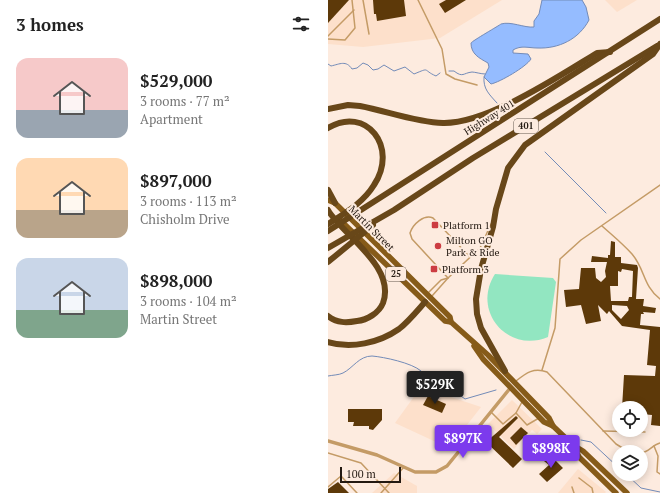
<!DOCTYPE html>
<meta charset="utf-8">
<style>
:root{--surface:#fff;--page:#f6f6f6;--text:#222;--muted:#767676;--accent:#7c3aed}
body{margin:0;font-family:"PT Serif",serif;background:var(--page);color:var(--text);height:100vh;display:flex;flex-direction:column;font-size:15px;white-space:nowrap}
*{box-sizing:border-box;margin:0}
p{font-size:13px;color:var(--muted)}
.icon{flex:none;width:22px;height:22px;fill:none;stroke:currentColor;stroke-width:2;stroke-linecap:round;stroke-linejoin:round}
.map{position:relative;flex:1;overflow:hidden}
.drawer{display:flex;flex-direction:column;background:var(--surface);width:328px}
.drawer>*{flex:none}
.controls{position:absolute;left:284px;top:401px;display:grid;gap:8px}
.controls a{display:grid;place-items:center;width:36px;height:36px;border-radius:50%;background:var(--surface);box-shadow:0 2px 10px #0003;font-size:20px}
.scale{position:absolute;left:12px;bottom:10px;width:61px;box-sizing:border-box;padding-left:4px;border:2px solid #231911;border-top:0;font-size:11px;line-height:14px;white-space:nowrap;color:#231911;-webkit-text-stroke:3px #fdebdf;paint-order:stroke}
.price{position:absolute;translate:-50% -34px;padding:0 9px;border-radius:4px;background:var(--accent);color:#fff;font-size:13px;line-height:26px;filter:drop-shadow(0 1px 2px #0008)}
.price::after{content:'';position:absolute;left:50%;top:24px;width:12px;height:9px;margin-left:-6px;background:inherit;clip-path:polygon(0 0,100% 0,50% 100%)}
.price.selected{background:#222;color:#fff}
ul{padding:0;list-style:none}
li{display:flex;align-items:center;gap:12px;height:100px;padding:0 16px}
li span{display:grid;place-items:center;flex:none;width:112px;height:80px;border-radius:12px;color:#555}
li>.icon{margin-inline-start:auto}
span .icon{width:48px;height:48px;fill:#fffc;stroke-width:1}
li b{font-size:17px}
h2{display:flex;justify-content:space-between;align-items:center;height:48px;padding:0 16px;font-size:17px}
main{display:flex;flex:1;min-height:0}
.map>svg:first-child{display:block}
.built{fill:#fde0cb}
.green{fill:#92e6c1}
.water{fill:#95bcff;stroke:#738bb8}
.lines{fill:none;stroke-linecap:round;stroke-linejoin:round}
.stream{stroke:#738bb8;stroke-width:1}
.building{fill:#5d3909;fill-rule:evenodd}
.lane{stroke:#c49b66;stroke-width:1.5}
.street{stroke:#c49b66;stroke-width:3.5}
.primary{stroke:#865b19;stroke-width:5.5}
.highway{stroke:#684719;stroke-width:6}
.poi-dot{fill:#cc3c42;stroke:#fdebdf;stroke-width:1.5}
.labels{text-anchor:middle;stroke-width:4;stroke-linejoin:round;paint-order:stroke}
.shield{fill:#fdebdf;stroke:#64584f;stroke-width:1}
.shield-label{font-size:9px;font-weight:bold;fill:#231911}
.street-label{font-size:10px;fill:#231911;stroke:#fdebdf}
.poi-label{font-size:10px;fill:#231911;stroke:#fdebdf;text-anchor:start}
</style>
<main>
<section class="drawer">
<h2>3 homes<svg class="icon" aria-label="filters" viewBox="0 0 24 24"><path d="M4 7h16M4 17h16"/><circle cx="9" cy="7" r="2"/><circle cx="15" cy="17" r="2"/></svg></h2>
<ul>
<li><span style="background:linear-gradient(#f6c9c9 65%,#9aa5b1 0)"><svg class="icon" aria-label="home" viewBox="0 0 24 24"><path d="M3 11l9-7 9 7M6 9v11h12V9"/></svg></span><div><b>$529,000</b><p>3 rooms · 77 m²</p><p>Apartment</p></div></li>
<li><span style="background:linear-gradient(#ffd9b3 65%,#b9a48a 0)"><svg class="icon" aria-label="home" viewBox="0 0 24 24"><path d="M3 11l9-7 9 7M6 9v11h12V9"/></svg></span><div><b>$897,000</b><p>3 rooms · 113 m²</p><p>Chisholm Drive</p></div></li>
<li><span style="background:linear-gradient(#c9d6e8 65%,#7fa58c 0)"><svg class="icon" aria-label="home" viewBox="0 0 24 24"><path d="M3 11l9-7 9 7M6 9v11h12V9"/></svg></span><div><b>$898,000</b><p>3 rooms · 104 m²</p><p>Martin Street</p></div></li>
</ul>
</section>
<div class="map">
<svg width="332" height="493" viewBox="0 0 332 493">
<rect width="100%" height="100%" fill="#fdebdf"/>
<g class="built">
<path d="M0,0H174L112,38L35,47L0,44Z"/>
<path d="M277,0H309L289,12Z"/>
<path d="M93,387L153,407L121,448L67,423Z"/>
<path d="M184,400L214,429L209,434L204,430L186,449L160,424Z"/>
<path d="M250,469L278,492L277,493H230Z"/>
<path d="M66,473L89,486V493H44Z"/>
</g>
<path class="green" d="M167,274L225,278L228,282L220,337C180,354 143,311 167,274Z"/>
<path class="water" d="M214,0H254L258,7L261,20C251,39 231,49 209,48C201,48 193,45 185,50V53L200,54L203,59C198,67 172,82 163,84L156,77L161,67L160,63C151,58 143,54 143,43C144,41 172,25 173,24C183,21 196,28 206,27V21L211,14Z"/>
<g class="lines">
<g class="stream">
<path d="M0,64L3,66C12,64 18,60 24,69L29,68L35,63L40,65L45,70L50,69L56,65L66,71L77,67L86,74C103,67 94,70 108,76L112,73"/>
<path d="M121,71H126C135,78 135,73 144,72C147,72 153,74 157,74"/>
<path d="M156,77C155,89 161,94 169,103"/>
<path d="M217,152L278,213"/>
<path d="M0,376C5,375 11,375 15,373C25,368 31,356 44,356C56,357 84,363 93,371C102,379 109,386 121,389L122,393H129L137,399L168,390"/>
<path d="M253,440L263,442L291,468"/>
<path d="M298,474L313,488L332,492"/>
</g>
</g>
<g class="building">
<path d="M0,0H21L0,23Z"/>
<path d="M45,0H76L78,16L49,21L48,14H46Z"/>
<path d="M118,0H138L117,13L111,4Z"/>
<path d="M283,241L287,242V257H293V263L309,265L310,268L308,299H316L315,306L328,308L327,313L315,312L316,314H313L312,325L332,327V426L323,425L324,415L313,414V408H294L296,375L327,376L328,366L319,365L322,330L294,326L281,311L279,314L270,305L273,321L258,324L253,305L238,307L236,290L251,289L253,268H267L268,278L273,282L278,277L277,271L279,262H263L264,256L280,258V255H282ZM294,269L305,271L304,297H301L300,301H283L282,286H290V271L293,272ZM284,305L299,306L301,310L293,319L284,310Z"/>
<path d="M100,396L118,404L114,413L95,405Z"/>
<path d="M20,409H54V420L45,430L41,429V426H25L26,422H20Z"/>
<path d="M188,416L190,418L171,437L194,459L185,468L158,442Z"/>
<path d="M193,427L200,433L188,445L182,438Z"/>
<path d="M222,455L235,468L219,482L211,474L221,465L216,461Z"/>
<path d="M10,482L21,493H0V489Z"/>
</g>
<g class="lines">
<g class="lane">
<path d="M35,0L41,34"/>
<path d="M90,0L114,49L118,74L127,79L149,85"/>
<path d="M0,36L26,10"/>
<path d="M0,39L17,40L27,28L24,0"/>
<path d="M274,226C284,235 295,244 304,254C317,269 315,286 332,299"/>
<path d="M120,278L84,239L82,233C85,224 96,214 105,218L142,257"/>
<path d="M100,293L113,280L120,278"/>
<path d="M104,296L120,278L152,248L163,224"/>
<path d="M214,370L227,328L232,259L253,240L332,185"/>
<path d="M188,381C198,373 206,367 219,372L288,444L301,452"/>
<path d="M163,412L175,424L188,413L199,425L211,418"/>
<path d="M188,413L194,402"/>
<path d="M275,431L317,432"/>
<path d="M326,446L330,456L329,472L332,474"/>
<path d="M0,453L33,463L61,493"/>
<path d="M313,453C321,452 324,445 332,443"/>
<path d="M251,478L264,488L265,493"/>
<path d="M0,487L13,476L29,493"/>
<path d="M244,487L246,493"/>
<path d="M53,493L76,467"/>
</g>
<path class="street" d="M0,441L49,455L87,472H108L119,466L183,387"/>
<g class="primary">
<path d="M0,200L7,203L122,317L123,322"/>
<path d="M12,220L117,321L123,322L160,355L221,418L225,426"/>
<path d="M146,346L155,359L216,422L225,426L245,445L255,451L299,493"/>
<path d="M245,445L251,457L288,493"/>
</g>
<g class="highway">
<path d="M0,109L20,105L32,106C59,111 87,122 115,123C159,124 231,76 269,53L282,52"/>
<path d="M0,128C38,105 71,147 46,185C35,203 17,213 0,224"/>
<path d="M0,190L7,203"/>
<path d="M0,210C3,216 9,221 13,226C31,246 66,273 55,303C51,313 39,320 29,321C18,323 9,323 0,316"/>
<path d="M0,231L332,19"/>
<path d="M0,248L66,210L145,158L329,46"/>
<path d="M0,262L45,225"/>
<path d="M0,342C23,349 51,343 71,329C80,322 89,311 97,302"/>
<path d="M177,371L153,328L149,314L148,299L153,269L165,227L168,209L180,168L197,145L325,54L332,44"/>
</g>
</g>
<g class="poi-dot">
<rect x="103" y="221" width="8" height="8" rx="2"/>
<circle cx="110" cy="246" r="4"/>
<rect x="102" y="265" width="8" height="8" rx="2"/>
</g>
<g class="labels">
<g class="shield">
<rect x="186" y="119" width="24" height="14" rx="3"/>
<rect x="58" y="267" width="20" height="14" rx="3"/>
</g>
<g class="shield-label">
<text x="198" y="129">401</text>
<text x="68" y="277">25</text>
</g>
<g class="street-label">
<text transform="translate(161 117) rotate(-32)" y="4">Highway 401</text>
<text transform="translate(44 228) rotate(45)" y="4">Martin Street</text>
</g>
<g class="poi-label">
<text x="115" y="229">Platform 1</text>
<text x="118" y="244">Milton GO<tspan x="118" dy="12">Park &amp; Ride</tspan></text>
<text x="114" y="273">Platform 3</text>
</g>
</g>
</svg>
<div class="controls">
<a><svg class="icon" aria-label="locate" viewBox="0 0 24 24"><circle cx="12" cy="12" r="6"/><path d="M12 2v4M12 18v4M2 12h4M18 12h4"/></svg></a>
<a><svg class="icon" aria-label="layers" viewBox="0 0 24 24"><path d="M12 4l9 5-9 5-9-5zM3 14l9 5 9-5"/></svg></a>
</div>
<div class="scale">100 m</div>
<b class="price selected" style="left:107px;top:405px">$529K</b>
<b class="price" style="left:135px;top:459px">$897K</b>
<b class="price" style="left:223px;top:469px">$898K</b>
</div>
</main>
